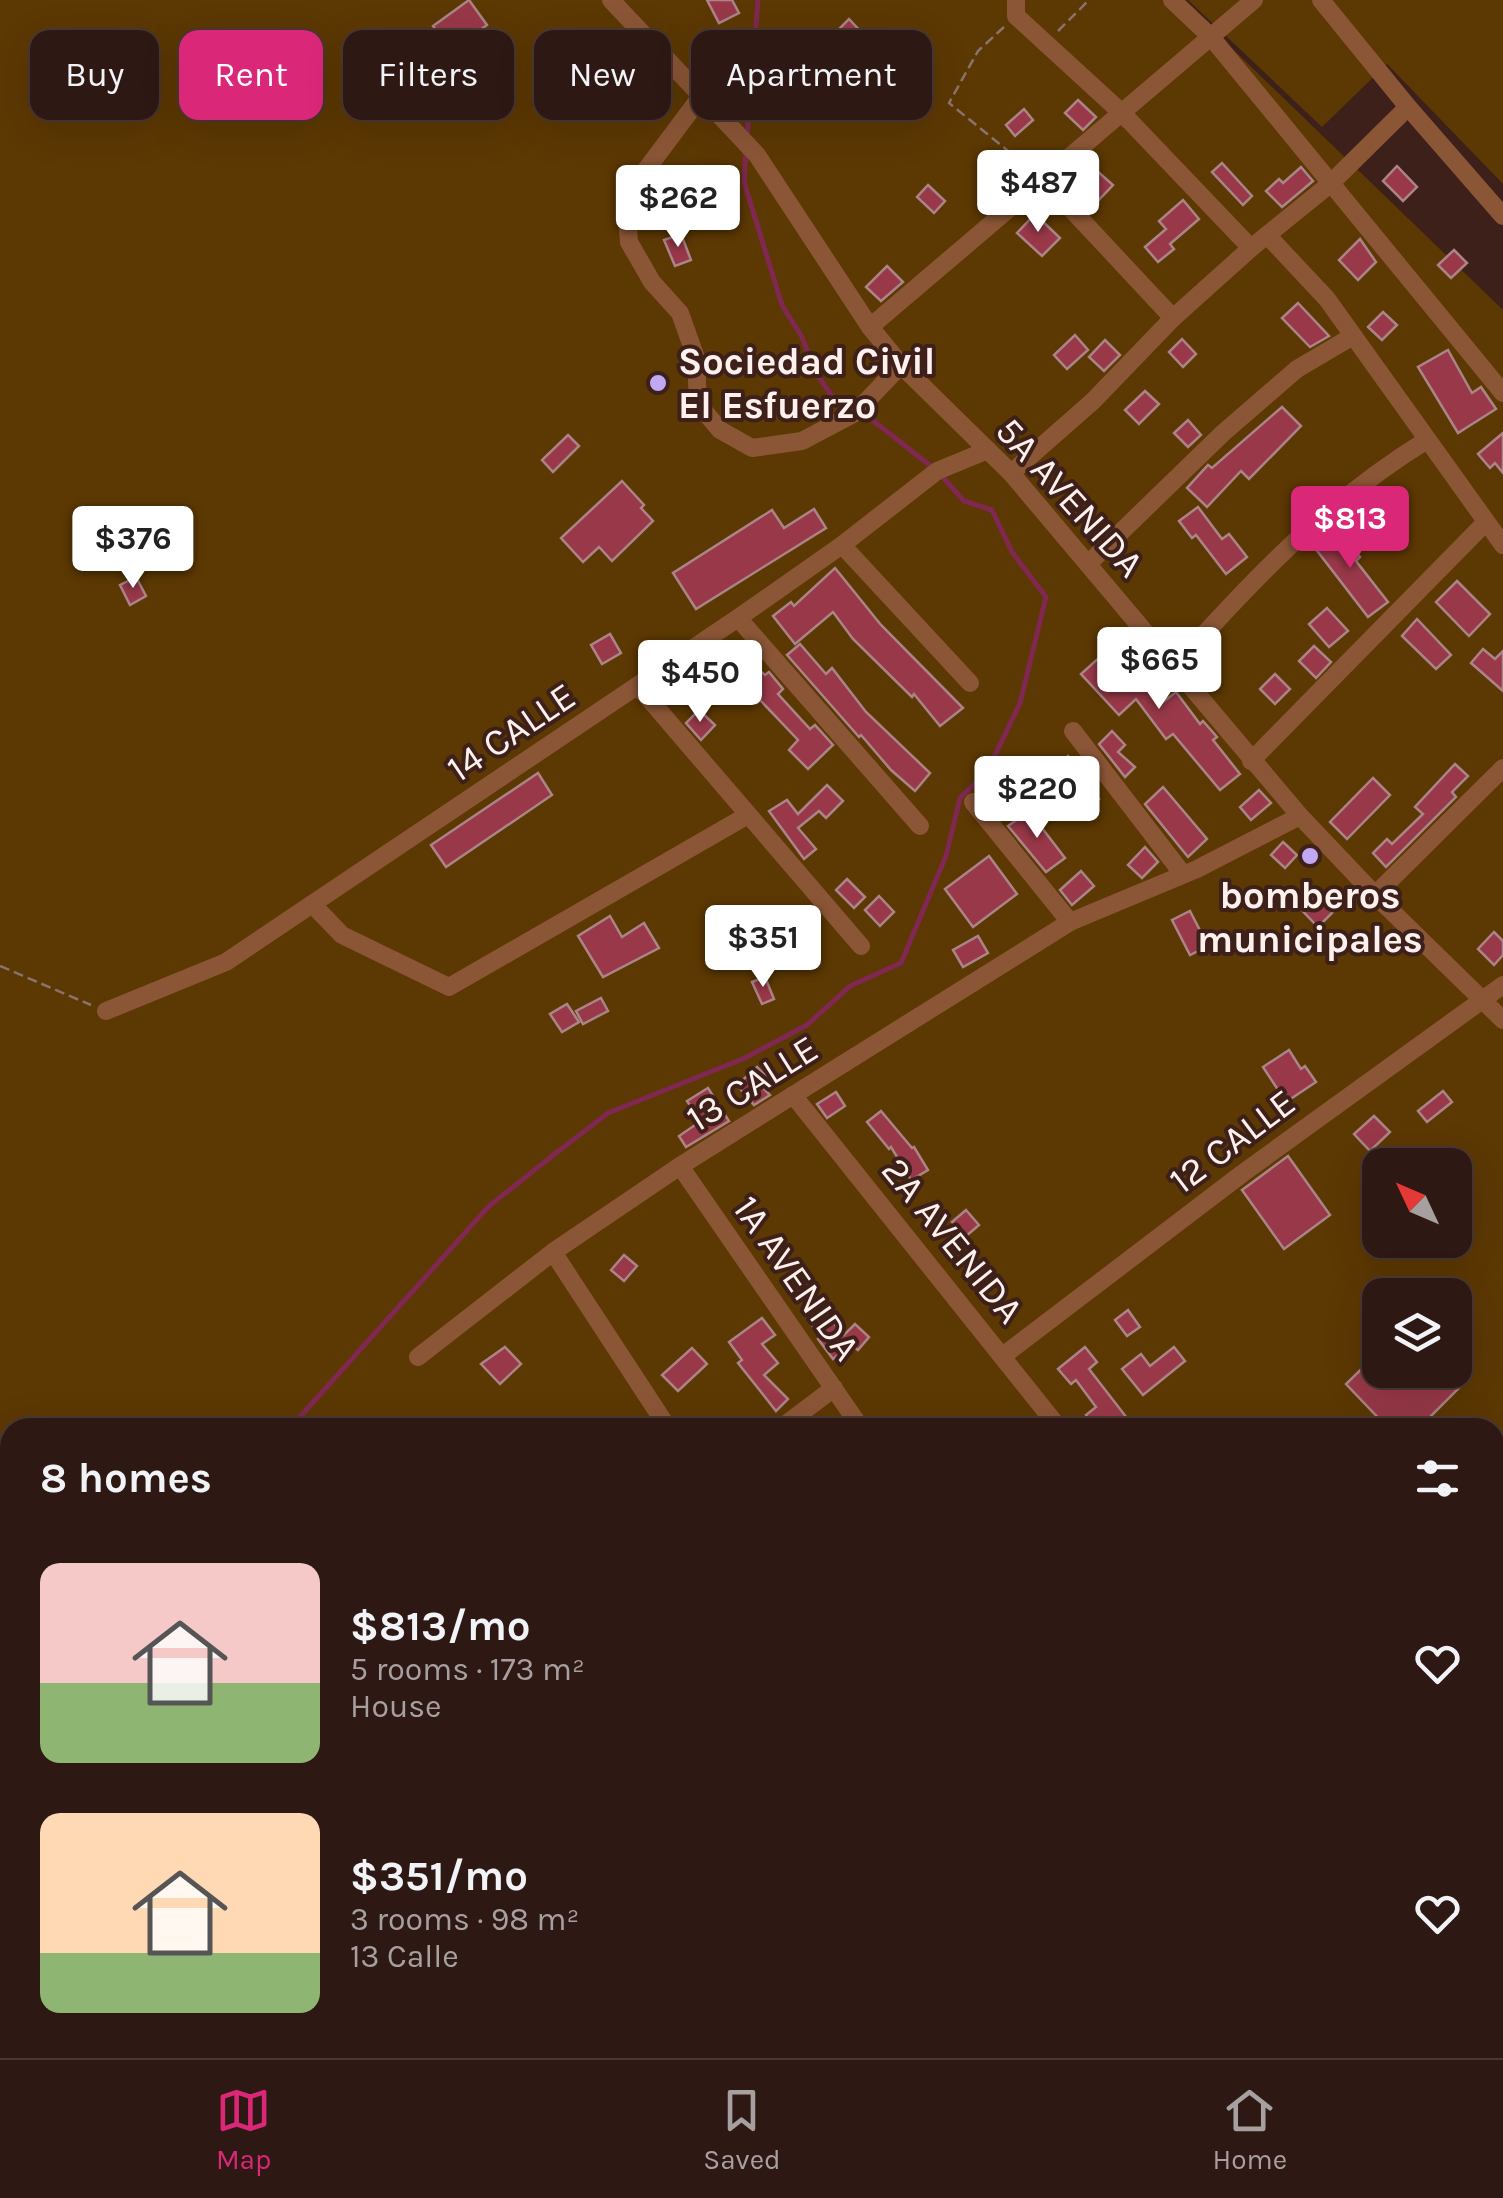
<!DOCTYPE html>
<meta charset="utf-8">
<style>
:root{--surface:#2e1814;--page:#3a2522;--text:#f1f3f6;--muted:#a7a0a0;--line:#493734;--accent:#db2777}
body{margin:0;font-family:Karla,sans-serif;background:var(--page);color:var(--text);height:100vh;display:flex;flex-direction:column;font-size:38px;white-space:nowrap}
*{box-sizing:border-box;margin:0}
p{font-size:32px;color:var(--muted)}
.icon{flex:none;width:55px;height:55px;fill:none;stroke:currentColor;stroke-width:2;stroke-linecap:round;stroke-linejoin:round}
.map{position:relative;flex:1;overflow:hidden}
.panel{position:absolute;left:0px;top:1418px;width:1505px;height:642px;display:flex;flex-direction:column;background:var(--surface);border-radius:30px 30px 0 0;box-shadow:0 10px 40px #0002,0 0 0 2px var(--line)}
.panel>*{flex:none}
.top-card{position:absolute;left:30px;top:30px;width:1000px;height:90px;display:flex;gap:20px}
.needle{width:65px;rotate:314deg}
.fabs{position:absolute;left:1362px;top:1148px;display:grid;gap:20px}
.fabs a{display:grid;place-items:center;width:110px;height:110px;border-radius:20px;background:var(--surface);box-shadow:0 10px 40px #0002,0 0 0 2px var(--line);font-size:50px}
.price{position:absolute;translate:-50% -85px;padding:0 22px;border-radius:10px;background:#fff;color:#222;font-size:32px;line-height:65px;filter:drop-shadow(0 2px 5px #0008)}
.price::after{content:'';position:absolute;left:50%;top:60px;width:30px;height:22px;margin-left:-15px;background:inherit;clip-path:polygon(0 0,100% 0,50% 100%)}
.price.selected{background:var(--accent);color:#fff}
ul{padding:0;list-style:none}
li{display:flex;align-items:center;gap:30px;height:250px;padding:0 40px}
li span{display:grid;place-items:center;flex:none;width:280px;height:200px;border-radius:20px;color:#555}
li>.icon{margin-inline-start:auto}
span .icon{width:120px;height:120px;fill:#fffc;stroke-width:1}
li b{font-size:42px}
h2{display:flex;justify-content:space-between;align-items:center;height:120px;padding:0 40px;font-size:42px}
.pill{padding:0 35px;border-radius:20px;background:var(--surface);box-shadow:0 10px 40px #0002,0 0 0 2px var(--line);font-size:35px;line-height:90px}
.pill.selected{background:var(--accent);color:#fff}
.menu{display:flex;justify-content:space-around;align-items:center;height:140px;border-top:2px solid var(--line);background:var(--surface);font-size:28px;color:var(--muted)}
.menu a{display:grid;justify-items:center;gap:5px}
.menu .selected{color:var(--accent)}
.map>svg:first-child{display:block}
.green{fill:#5c3803;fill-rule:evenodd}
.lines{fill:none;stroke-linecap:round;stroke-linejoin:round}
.stream{stroke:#802851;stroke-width:5}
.building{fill:#983848;stroke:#aa8487;stroke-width:2.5}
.path{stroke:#8a736e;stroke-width:2.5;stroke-dasharray:10 5;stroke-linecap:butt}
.minor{stroke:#8b5636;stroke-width:18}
.poi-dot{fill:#c1a8f3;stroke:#3d201a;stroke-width:4}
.labels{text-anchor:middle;stroke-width:8;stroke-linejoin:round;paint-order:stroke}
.poi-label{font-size:38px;font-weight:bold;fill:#fdf0ed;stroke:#3d201a;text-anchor:start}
.street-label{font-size:38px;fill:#fdf0ed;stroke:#3d201a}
</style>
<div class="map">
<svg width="1503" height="2058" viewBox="0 0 1503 2058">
<rect width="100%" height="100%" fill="#3d201a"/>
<g class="green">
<path d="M0,0H1182L1503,310V2058H0ZM1380,1165H1455V1240H1380ZM1380,1295H1455V1370H1380ZM10,1428H1495V2050H10Z"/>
<path d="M1188,0H1503V184L1387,64L1322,127Z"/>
</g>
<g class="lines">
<g class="stream">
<path d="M747,139L758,0"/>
<path d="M746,150L744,182L782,305L802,337L815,372L832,396L852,407"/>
<path d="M862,412L932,467"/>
<path d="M290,1428L489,1206L556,1153L608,1113L745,1058L807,1025L850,986L901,963L946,856L960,798L987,772L1020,703L1046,597L1012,552L992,510L964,501L940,474"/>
<path d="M0,1553L10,1551"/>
</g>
</g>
<g class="building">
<path d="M469,0L487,25L451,51L433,26Z"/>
<path d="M707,0H732L739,13L719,23Z"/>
<path d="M849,19L863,34L849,46L836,32Z"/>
<path d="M838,42L849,55L834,67L824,54Z"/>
<path d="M1078,100L1096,117L1083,130L1065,113Z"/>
<path d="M1024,109L1033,120L1015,136L1006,125Z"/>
<path d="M1087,162L1113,185L1095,204L1084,194L1089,188L1074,175Z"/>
<path d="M1222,163L1252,196L1243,205L1212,172Z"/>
<path d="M1397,166L1417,187L1403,201L1383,181Z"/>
<path d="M1301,167L1313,181L1282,207L1266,191L1279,179L1283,183Z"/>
<path d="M928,185L945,201L934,213L917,197Z"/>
<path d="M1183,200L1199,219L1170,244L1174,249L1158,262L1145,247L1166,229L1159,221Z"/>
<path d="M1035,214L1060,238L1042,256L1017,233Z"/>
<path d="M681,234L691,260L675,266L664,240Z"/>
<path d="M1360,239L1376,262L1358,280L1339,260Z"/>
<path d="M1454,250L1467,263L1451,278L1438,265Z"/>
<path d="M887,266L903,282L881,301L866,287Z"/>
<path d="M1298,303L1329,336L1310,347L1282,318Z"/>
<path d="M1383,312L1397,325L1382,340L1368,327Z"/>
<path d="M1075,335L1088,350L1067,369L1054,355Z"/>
<path d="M1182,339L1196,354L1183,367L1169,352Z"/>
<path d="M1105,340L1120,355L1104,371L1089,357Z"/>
<path d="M1448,350L1472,393L1481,387L1496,409L1458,433L1418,367Z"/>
<path d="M1145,391L1159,404L1139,424L1125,410Z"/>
<path d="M1282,407L1301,426L1249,479L1241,471L1207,507L1187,488L1208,465L1212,468Z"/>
<path d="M1188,420L1201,435L1188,447L1174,433Z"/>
<path d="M1503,433V473L1495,463L1490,468L1478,454Z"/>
<path d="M568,435L579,446L553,472L542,460Z"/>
<path d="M622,481L644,505L641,508L653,521L612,561L599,547L583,562L561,538Z"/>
<path d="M1198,507L1222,539L1229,534L1247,557L1226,574L1196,535L1192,538L1179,521Z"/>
<path d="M814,509L826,528L696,609L673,573L772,510L784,528Z"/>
<path d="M1327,529L1331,534L1337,529L1360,557L1356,561L1388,602L1368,617L1315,548L1319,544L1316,540Z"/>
<path d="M835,568L881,625L963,708L940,726L914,694L912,697L853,639L833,612L795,644L773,616L791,602L794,606Z"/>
<path d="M136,577L146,596L130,605L120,585Z"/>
<path d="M1457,581L1490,614L1469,636L1436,602Z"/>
<path d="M1327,608L1348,631L1329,647L1309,624Z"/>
<path d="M1417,619L1451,655L1436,669L1402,636Z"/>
<path d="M610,634L621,653L602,664L591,645Z"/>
<path d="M800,644L826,674L832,668L866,712L930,773L915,791L891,770L861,735L859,737L787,655Z"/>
<path d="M1112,646L1124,659L1131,653L1142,666L1136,672L1163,702L1176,692L1200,724L1203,721L1217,737L1213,740L1240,774L1220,790L1173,734L1166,739L1136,699L1119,715L1081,674Z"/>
<path d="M1314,646L1331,662L1316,678L1299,661Z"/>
<path d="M1483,649L1495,659L1503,651V691L1471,663Z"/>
<path d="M756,667L765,675L769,672L783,689L778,694L810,729L815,725L833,745L808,769L789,750L798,740L760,700L757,703L739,685Z"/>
<path d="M1275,674L1290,689L1275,704L1260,689Z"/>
<path d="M699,710L715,725L701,740L686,723Z"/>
<path d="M1112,731L1125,745L1118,752L1135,767L1125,777L1099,744Z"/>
<path d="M1068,756L1078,769L1074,773L1099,799L1083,814L1050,771Z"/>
<path d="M1455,764L1468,776L1452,792L1456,797L1386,867L1373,853L1387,839L1392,844L1423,814L1415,807Z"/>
<path d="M538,773L552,795L446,867L431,845Z"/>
<path d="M1014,775L1030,792L1016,805L1000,789Z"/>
<path d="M1373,778L1390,795L1347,839L1330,822Z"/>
<path d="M827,785L843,801L826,818L819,811L798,828L816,849L804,859L769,811L787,800L798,814Z"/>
<path d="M1163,787L1207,839L1188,857L1145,804Z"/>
<path d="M1259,790L1271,803L1251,820L1240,807Z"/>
<path d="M1029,811L1065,858L1046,872L1008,826Z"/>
<path d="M1283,842L1297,855L1285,868L1271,855Z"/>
<path d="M1145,847L1158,862L1142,878L1128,865Z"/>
<path d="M989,856L1017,894L973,927L945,889Z"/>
<path d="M1081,871L1094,886L1072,905L1060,890Z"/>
<path d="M847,879L865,897L854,908L836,890Z"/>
<path d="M1309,883L1335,910L1318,927L1292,900Z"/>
<path d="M879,896L894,912L880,926L865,910Z"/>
<path d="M1190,911L1208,946L1190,955L1172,920Z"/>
<path d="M610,916L622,937L644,923L659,948L603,977L578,936Z"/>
<path d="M1494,932L1503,941V955L1494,965L1478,949Z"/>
<path d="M978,936L988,953L963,967L953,950Z"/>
<path d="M765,977L774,999L762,1004L752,982Z"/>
<path d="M601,998L608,1011L583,1024L576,1011Z"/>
<path d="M567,1004L579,1022L562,1032L550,1014Z"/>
<path d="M1289,1050L1301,1069L1305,1066L1316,1082L1286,1102L1263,1067Z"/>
<path d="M757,1067L767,1077L759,1084L770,1095L754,1105L737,1085Z"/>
<path d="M708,1088L729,1121L686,1147L679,1136L701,1121L687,1101Z"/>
<path d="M1443,1091L1452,1102L1427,1122L1418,1111Z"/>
<path d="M836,1092L845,1106L827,1118L817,1104Z"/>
<path d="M881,1111L912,1148L914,1147L928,1170L911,1180L891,1147L889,1149L867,1122Z"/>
<path d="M1374,1116L1390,1132L1370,1151L1354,1134Z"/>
<path d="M1288,1156L1330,1215L1284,1249L1242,1190Z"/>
<path d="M966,1210L979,1225L965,1237L952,1222Z"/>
<path d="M624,1255L637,1266L624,1281L611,1270Z"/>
<path d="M822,1310L844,1335L855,1324L869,1337L858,1350L851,1345L833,1359L818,1339L822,1336L809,1322Z"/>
<path d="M1128,1310L1140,1327L1127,1336L1115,1320Z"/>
<path d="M762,1318L775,1335L762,1344L778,1363L764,1375L788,1399L776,1411L738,1363L742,1360L729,1342Z"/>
<path d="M505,1347L521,1364L500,1384L481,1364Z"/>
<path d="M1085,1347L1097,1362L1089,1369L1127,1418L1116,1428H1095L1086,1415L1096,1407L1076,1380L1071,1384L1058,1369Z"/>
<path d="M1174,1347L1185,1361L1143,1395L1122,1369L1141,1354L1150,1366Z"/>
<path d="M692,1348L707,1364L678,1391L662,1375Z"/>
<path d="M1380,1351V1370H1442L1459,1388L1419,1428H1388L1346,1384Z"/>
</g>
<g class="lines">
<g class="path">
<path d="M1004,27L978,51L949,103L1028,167"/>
<path d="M1058,31L1089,0"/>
<path d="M0,966L91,1005"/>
<path d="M0,1967L10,1962"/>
</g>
<g class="minor">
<path d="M611,0L757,155L870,327L901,365L1011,473L1300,816L1375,895L1503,1020"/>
<path d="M1016,0V16L1123,114L1251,248"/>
<path d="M1172,0L1211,37L1503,393"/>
<path d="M1321,0L1408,107L1503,216"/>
<path d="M702,95L634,186L626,206L629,242L652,282L680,313L696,358L698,404L720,430L752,448L802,441L855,413L901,365"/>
<path d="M1045,181L1173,318"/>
<path d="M1267,235L1327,299L1503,545"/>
<path d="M870,327L1254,0"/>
<path d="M1011,473L1093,401L1173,318L1251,248L1330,184L1408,107"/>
<path d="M842,545L970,683"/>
<path d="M1089,563L1223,433L1297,369L1353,336"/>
<path d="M738,618L920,826"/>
<path d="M1173,669C1251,581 1326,502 1427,440"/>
<path d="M638,686L861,946"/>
<path d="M1073,731L1182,873"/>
<path d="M1251,761L1486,522"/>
<path d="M973,802L1070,922"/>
<path d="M1375,895L1503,768"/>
<path d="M312,904L342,935L449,987L748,815"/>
<path d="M106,1011L226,962L738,618L842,545L937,471L988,450"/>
<path d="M793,1095L1059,1428"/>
<path d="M680,1166L861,1428"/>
<path d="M553,1252L668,1428"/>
<path d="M1004,1355L1243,1173L1503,985"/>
<path d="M418,1357L553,1252L680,1166L1070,922L1197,869L1300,816"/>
<path d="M781,1428L834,1388"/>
<path d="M1495,1511L1503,1506"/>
<path d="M1495,1687L1503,1681"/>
<path d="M1495,1744L1503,1755"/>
<path d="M1495,1952L1503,1949"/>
<path d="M645,2050L651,2058"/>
<path d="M1320,2050L1325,2058L1336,2050"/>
<path d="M701,2058L710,2050"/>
<path d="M997,2058L1008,2050"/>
</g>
</g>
<g class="poi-dot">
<circle cx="658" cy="383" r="10"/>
<circle cx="1310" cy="856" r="10"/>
</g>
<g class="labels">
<g class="poi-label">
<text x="678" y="374">Sociedad Civil<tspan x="678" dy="44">El Esfuerzo</tspan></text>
<text x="1310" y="908" text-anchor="middle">bomberos<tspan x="1310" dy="44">municipales</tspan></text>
</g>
<g class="street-label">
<text transform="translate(1070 497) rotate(48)" y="13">5A AVENIDA</text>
<text transform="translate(511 732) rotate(-34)" y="13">14 CALLE</text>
<text transform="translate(752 1083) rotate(-32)" y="13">13 CALLE</text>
<text transform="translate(1232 1141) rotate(-37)" y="13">12 CALLE</text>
<text transform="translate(953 1240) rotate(51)" y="13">2A AVENIDA</text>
<text transform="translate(797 1278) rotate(55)" y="13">1A AVENIDA</text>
</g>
</g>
</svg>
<div class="fabs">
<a><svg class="needle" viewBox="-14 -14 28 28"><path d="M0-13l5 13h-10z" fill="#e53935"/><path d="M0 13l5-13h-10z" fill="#a7a0a0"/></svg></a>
<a><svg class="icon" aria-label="layers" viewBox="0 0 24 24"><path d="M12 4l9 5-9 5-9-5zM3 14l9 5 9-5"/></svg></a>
</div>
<b class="price" style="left:1038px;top:235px">$487</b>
<b class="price" style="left:678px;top:250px">$262</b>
<b class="price selected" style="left:1350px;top:571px">$813</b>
<b class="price" style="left:133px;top:591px">$376</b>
<b class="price" style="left:1159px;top:712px">$665</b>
<b class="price" style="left:700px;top:725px">$450</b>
<b class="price" style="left:1037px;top:841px">$220</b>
<b class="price" style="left:763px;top:990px">$351</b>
<div class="top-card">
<a class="pill">Buy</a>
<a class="pill selected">Rent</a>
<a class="pill">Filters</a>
<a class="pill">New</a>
<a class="pill">Apartment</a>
</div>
<section class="panel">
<h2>8 homes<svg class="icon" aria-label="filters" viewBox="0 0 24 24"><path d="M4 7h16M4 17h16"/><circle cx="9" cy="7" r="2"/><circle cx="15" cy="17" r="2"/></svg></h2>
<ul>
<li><span style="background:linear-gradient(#f6c9c9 60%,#8fb573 0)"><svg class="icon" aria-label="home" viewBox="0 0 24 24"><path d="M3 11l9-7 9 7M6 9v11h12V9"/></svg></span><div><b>$813/mo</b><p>5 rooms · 173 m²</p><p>House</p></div><svg class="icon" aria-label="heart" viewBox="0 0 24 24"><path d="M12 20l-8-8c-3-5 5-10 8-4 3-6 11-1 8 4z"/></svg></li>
<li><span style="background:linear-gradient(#ffd9b3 70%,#8fb573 0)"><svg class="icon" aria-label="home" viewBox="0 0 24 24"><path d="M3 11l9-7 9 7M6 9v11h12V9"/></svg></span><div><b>$351/mo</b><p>3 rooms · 98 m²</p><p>13 Calle</p></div><svg class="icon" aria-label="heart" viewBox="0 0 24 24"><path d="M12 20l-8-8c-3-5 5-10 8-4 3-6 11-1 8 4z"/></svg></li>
</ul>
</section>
</div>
<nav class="menu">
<a class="selected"><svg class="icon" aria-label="map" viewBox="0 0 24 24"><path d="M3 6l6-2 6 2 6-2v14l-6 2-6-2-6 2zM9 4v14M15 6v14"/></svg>Map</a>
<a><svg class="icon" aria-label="saved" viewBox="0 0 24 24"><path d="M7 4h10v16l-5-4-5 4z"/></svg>Saved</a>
<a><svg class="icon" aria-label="home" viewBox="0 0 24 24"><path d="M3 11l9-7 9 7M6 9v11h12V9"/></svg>Home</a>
</nav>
